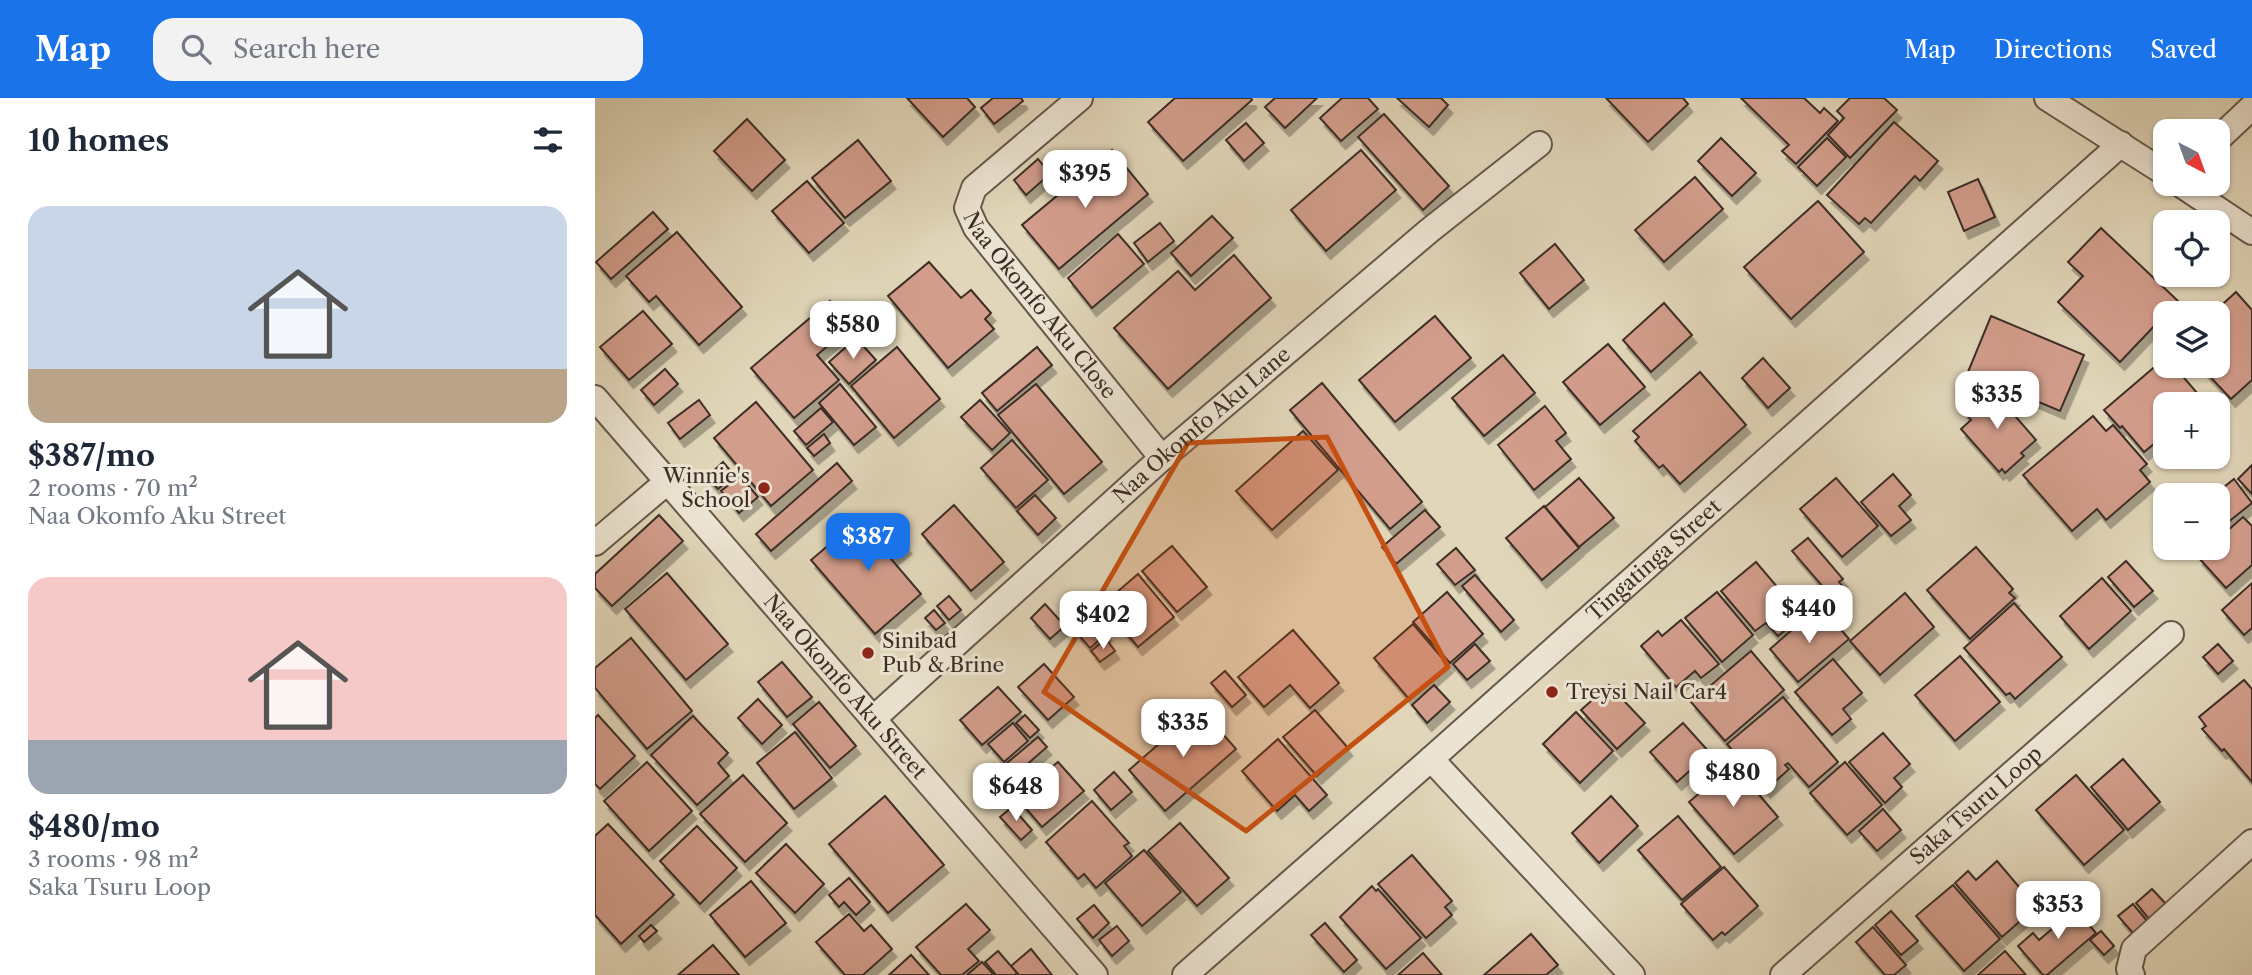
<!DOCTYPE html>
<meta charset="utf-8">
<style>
:root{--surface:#fff;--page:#f2f2f3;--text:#1f2937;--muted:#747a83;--accent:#1a73e8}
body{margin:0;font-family:"Libre Caslon Text",serif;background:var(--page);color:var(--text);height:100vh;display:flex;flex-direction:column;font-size:26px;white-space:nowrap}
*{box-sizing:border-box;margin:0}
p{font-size:23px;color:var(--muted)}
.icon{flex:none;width:38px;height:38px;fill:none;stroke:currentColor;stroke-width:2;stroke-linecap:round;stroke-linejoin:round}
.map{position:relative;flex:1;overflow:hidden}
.drawer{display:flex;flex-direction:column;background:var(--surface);width:595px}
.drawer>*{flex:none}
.needle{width:46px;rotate:139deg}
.controls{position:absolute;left:1558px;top:21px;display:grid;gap:14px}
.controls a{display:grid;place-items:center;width:77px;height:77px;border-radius:14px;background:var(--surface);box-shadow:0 2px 5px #0004;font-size:35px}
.price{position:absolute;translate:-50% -60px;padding:0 16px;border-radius:14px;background:#fff;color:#222;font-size:23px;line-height:46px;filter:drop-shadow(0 2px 4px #0008)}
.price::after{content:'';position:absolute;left:50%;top:42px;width:21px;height:16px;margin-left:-10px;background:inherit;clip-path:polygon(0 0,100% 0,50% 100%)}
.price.on{background:var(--accent);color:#fff}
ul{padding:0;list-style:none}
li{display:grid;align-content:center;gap:14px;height:371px;padding:0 28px}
li span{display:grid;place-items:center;height:217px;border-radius:21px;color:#555}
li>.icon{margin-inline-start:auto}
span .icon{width:126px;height:126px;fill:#fffc;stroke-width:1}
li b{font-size:30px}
h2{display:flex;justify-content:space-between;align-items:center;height:84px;padding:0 28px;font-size:30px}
header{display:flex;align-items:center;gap:42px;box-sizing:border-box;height:98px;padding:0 35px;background:var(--accent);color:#fff}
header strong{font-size:33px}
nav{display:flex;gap:38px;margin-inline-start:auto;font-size:24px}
.search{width:490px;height:63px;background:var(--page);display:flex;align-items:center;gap:18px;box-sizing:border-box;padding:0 24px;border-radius:21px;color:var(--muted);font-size:26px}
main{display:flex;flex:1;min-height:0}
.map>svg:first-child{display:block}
.building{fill:#d29d8b;stroke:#3e2e27;stroke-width:2;filter:url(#shadow)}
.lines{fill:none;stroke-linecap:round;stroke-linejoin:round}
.minor-casing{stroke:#67584c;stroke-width:28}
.minor{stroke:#ece4d2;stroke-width:24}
.marked{fill:#c65011;fill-opacity:0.2;stroke:#c65011;stroke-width:5;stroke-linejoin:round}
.poi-dot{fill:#8f2418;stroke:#ece4d2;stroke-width:2.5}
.labels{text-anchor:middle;stroke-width:6;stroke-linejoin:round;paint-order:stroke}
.street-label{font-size:21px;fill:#3e2e27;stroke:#ece4d2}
.poi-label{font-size:21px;fill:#3e2e27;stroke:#ece4d2;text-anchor:start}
</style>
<header>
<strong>Map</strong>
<div class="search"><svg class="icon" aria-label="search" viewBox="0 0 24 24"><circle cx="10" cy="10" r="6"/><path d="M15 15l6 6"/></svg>Search here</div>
<nav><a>Map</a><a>Directions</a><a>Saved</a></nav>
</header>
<main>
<section class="drawer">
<h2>10 homes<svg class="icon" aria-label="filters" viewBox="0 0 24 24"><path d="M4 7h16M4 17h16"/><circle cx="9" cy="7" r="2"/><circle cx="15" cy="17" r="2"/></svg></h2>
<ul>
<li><span style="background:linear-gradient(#c9d6e8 75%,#b9a48a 0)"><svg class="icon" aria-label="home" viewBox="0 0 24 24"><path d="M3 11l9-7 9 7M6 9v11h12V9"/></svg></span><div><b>$387/mo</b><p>2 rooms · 70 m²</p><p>Naa Okomfo Aku Street</p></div></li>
<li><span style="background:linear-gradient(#f6c9c9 75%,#9aa5b1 0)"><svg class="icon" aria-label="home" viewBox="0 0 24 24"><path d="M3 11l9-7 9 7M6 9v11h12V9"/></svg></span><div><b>$480/mo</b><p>3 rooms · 98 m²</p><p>Saka Tsuru Loop</p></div></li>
</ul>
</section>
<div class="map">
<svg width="1657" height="877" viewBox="0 0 1657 877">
<defs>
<filter id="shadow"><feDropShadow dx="4.5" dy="8" stdDeviation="0" flood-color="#0004"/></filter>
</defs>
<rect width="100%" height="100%" fill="#e1d6b9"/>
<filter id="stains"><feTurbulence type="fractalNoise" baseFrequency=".00286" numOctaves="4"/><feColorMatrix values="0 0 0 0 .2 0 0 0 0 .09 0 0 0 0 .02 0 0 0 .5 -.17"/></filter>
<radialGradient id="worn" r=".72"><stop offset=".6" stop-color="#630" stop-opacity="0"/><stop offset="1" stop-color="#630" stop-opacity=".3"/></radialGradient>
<g class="building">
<path d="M312,0H372L380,9L348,39Z"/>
<path d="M398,0H426L428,3L399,26L386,10Z"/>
<path d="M580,0H656L657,2L588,63L553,24Z"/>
<path d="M680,0H722L690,30L670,9Z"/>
<path d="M747,0H773L783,11L746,43L725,20Z"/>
<path d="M802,0H846L853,7L834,29Z"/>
<path d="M1011,0H1088L1093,6L1053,44Z"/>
<path d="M1146,0H1209L1225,15L1229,10L1243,23L1201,66L1187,53L1194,47Z"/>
<path d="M1255,0H1289L1302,12L1255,60L1233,37L1249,20L1242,13Z"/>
<path d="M789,16L854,88L828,112L763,39Z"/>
<path d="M152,21L190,62L157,93L119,53Z"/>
<path d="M1299,24L1343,63L1325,83L1320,78L1276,125L1270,120L1264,126L1232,97Z"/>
<path d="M651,25L669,45L649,63L631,42Z"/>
<path d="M1126,40L1161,75L1137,98L1103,63Z"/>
<path d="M1232,40L1251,59L1222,88L1203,69Z"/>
<path d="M263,42L296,83L250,120L217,80Z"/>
<path d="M517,52L553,96L464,171L427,127Z"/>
<path d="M766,52L801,92L731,153L696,112Z"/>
<path d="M443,61L455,76L431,97L419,82Z"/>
<path d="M1100,79L1128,111L1069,164L1040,132Z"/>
<path d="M1383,81L1400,119L1369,133L1353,94Z"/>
<path d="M212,83L249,125L214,155L177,113Z"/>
<path d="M1223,103L1269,154L1196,221L1149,169Z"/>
<path d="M58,114L73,131L16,181L1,164Z"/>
<path d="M617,118L638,140L596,178L576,155Z"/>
<path d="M565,125L579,143L553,164L539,145Z"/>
<path d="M1506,130L1583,203L1525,264L1463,204L1488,178L1473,164Z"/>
<path d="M82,134L147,209L104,247L61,198L54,204L31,178Z"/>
<path d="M523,136L549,166L497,210L473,180Z"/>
<path d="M960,146L989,182L954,211L925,175Z"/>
<path d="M639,157L676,200L573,291L519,230L583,173L600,192Z"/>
<path d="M334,164L366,200L376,192L396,215L390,221L399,231L353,270L293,198Z"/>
<path d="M1641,194L1657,212V282L1636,301L1605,268H1622V215H1618Z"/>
<path d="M235,203L256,228L222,257L244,282L199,320L156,270Z"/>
<path d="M1069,205L1097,237L1056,274L1028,242Z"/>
<path d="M48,213L77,246L34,282L5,249Z"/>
<path d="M840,218L876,260L800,324L764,282Z"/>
<path d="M1396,218L1489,257L1465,313L1373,274Z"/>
<path d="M261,240L281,262L254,286L234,264Z"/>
<path d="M1013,246L1050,289L1005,327L968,284Z"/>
<path d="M302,249L345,301L299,340L256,288Z"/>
<path d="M442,249L457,267L402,313L387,295Z"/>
<path d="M908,257L940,295L889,338L857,300Z"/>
<path d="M1168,260L1195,290L1173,310L1147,280Z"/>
<path d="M1570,260V268H1579L1609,303L1605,306H1570V337L1549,354L1527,328L1525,330L1509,312Z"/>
<path d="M70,271L83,286L59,307L46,292Z"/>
<path d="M1105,274L1151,327L1085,386L1068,367L1064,370L1040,343L1044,339L1038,333Z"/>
<path d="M727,285L827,404L795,431L695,312Z"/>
<path d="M245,286L281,329L259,347L224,305Z"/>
<path d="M441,286L507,364L469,396L403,317Z"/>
<path d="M1395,289L1441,342L1426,355L1429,358L1410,375L1407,371L1404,374L1366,331L1376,322L1368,312Z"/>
<path d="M104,302L115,317L85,341L73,325Z"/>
<path d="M385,302L415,335L397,352L366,319Z"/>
<path d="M161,304L218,372L176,408L119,340Z"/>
<path d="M950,308L971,335L961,343L976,361L939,392L903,347Z"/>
<path d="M226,310L238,324L211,347L199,333Z"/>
<path d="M1498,318L1511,333L1518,327L1552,366L1545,372L1555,384L1511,422L1502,411L1477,433L1428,377Z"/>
<path d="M708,333L743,372L677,432L641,393Z"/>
<path d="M229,336L235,345L219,358L212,350Z"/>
<path d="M417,342L453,382L421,410L386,370Z"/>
<path d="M128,364L139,377L123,391L112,379Z"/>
<path d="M242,365L257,383L176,453L161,436Z"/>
<path d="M1657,367V396L1643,381Z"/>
<path d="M1298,376L1316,397L1304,408L1316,422L1296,438L1266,404Z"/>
<path d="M145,378L163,399L144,415L126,393Z"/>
<path d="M984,380L1019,420L984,449L950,409Z"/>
<path d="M1241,380L1283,428L1247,459L1205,411Z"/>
<path d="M1639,381L1657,405L1622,433V397H1619Z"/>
<path d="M440,397L461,420L443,437L422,413Z"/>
<path d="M359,407L409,464L376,493L327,436Z"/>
<path d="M949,408L984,450L947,482L911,440Z"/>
<path d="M830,412L845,429L801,466L787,449Z"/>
<path d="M64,417L88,443L17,508L0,490V476Z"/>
<path d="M267,419L284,438L295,428L312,448L296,461L326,496L280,536L216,462Z"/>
<path d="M1648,419L1657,428V467L1631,490L1603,459L1614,450H1622V442Z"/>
<path d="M1213,440L1248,481L1244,484L1252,494L1241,504L1197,453Z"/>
<path d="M577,448L612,489L582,514L547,473Z"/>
<path d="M1381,449L1418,491L1414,495L1420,500L1375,541L1332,492Z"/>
<path d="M861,450L880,472L860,487L842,466Z"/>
<path d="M1531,463L1558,493L1539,509L1513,479Z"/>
<path d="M1161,464L1207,518L1183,538L1171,525L1160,533L1126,493Z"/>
<path d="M72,475L133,546L91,582L30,511Z"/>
<path d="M543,476L579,519L543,549L507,507Z"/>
<path d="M880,477L919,522L906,534L867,488Z"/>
<path d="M1507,480L1536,513L1494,551L1465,518Z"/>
<path d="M1657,485V530L1649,537L1627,512Z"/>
<path d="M852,494L888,536L855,565L818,524Z"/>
<path d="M1122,494L1158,537L1127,564L1090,520Z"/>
<path d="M1310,495L1339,529L1285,577L1255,543Z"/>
<path d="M354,498L366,512L354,522L342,508Z"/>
<path d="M1419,505L1467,559L1420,601L1415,595L1411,597L1369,550Z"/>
<path d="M450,506L470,528L455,541L436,520Z"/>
<path d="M339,512L350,525L341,532L330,520Z"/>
<path d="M1220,512L1230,524L1236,520L1254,541L1203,584L1175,551Z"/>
<path d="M492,513L512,535L495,550L475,527Z"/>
<path d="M1086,522L1124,566L1106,580L1100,573L1081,589L1046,548L1063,533L1067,538Z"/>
<path d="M818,526L853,567L814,601L779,560Z"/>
<path d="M698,532L744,585L715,610L695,587L669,609L643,579Z"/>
<path d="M36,540L97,613L52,651L0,590V570Z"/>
<path d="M511,541L520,553L505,564L496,553Z"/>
<path d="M880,546L895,563L872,582L858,566Z"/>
<path d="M1623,546L1638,563L1623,576L1608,559Z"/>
<path d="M1156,553L1189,592L1130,643L1096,604Z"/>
<path d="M1365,558L1405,604L1360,643L1320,597Z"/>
<path d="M1238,561L1267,595L1248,611L1256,621L1237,637L1200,594Z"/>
<path d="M187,564L217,599L192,619L163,584Z"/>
<path d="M449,566L479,599L453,622L423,589Z"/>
<path d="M630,573L651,597L637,609L616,585Z"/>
<path d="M1649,582L1657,591V684L1629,651L1627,653L1607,631L1611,628L1604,619Z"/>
<path d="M839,587L855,604L832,625L817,607Z"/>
<path d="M1014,587L1050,625L1022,651L986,612Z"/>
<path d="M403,589L426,614L387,647L365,622Z"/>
<path d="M1188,599L1243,664L1214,689L1193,665L1190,667L1194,671L1171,692L1132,646Z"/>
<path d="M163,601L187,627L167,646L143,620Z"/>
<path d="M224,604L261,648L235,670L198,626Z"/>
<path d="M605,610L641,651L570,713L534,672Z"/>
<path d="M720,612L753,650L722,678L688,639Z"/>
<path d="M981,614L1018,653L985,685L948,646Z"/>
<path d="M3,617L40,658L5,691L0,686V620Z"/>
<path d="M430,617L444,632L435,640L421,625Z"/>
<path d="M98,618L133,655L123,665L134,678L102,707L56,657Z"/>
<path d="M418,625L433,643L409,664L393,646Z"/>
<path d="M1088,625L1115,655L1082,684L1055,654Z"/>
<path d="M200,634L237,680L199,711L162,665Z"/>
<path d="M1288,635L1315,666L1299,680L1307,689L1290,705L1254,664Z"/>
<path d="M443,639L452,649L421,676L412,665Z"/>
<path d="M683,641L732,697L714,713L700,697L682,713L647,673Z"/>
<path d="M1528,661L1565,704L1533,732L1496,689Z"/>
<path d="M52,664L97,713L54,753L9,703Z"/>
<path d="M463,664L489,693L447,729L421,699Z"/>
<path d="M1250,664L1287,707L1252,737L1215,695Z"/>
<path d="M1138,666L1183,719L1139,756L1094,704Z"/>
<path d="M519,674L537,694L516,712L499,692Z"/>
<path d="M148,677L192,725L150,764L105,716Z"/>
<path d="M1481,677L1529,732L1489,767L1441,712Z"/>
<path d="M290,698L349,767L293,815L234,746Z"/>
<path d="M1016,698L1043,728L1004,765L977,735Z"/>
<path d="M497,703L534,745L529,748L537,758L501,790L489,776L483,781L451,744Z"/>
<path d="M417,709L437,732L426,742L405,719Z"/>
<path d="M1288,711L1306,732L1282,753L1264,733Z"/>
<path d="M1083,718L1126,769L1087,802L1043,752Z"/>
<path d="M585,725L634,780L602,808L553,753Z"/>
<path d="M13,726L79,797L26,846L0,817V738Z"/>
<path d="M102,728L142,770L105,806L65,763Z"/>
<path d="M191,746L229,786L200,815L161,775Z"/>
<path d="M549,752L586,794L547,828L510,785Z"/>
<path d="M817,757L857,803L850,809L857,817L831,840L783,786Z"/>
<path d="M1402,763L1441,809L1407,839L1360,785L1373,773L1381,782Z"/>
<path d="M1129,769L1163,808L1130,837L1127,834L1118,842L1086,806Z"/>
<path d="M254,780L275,804L261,817L249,804L244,809L234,797Z"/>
<path d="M156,783L191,825L150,859L115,817Z"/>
<path d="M1358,787L1405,841L1369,873L1321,818Z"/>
<path d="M777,788L781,793L783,791L826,840L791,871L745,819Z"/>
<path d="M1557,791L1571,806L1554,821L1541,805Z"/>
<path d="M1474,804L1501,835L1452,877H1448L1423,848L1438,835L1444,842L1464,825L1458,818Z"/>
<path d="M371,806L395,832L373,851L384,863L367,877H346L321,849Z"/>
<path d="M1538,806L1552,823L1538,835L1523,818Z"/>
<path d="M499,807L514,825L498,840L482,821Z"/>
<path d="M1296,813L1323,843L1306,857L1280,827Z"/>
<path d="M254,816L269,833L276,827L297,851L268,877H250L221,844Z"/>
<path d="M730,825L762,862L749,874L716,837Z"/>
<path d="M56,827L62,833L49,844L44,838Z"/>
<path d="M522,828L534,843L517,858L504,842Z"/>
<path d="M1278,829L1311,867L1299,877H1290L1261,844Z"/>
<path d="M1506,833L1519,848L1509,857L1495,842Z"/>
<path d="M936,836L963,867L951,877H889Z"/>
<path d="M118,847L144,877H83Z"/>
<path d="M436,851L457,877H424L416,868Z"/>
<path d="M403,853L422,875L420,877H401L390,864Z"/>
<path d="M1410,853L1431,877H1383Z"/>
<path d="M828,855L847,877H803Z"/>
<path d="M316,857L334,877H294Z"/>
<path d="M387,864L399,877H372Z"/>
</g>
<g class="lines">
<g class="minor-casing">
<g id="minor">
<path id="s1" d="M485,0L379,90L372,110L381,130L567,360"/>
<path d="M1452,0L1570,75"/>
<path d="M1622,42L1657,9"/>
<path d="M1585,86L1657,134"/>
<path id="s2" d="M0,300L500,877"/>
<path d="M0,445L72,384"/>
<path id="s3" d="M278,621L567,360L835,132L944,46"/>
<path d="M836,661L1037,877"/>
<path id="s4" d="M590,877L836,661L1526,46"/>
<path id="s5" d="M1188,877L1576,536"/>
<path d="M1537,877L1534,871L1539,851L1657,744"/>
</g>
</g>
<use href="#minor" class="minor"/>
</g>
<path class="marked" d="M732,339L853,569L651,733L449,594L593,345Z"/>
<g class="poi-dot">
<circle cx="169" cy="390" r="7"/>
<circle cx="273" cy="555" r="7"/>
<circle cx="957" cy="594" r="7"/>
</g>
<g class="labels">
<g class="street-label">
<text dy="7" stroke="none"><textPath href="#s1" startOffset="282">Naa Okomfo Aku Close</textPath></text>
<text dy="7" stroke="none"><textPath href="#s3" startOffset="441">Naa Okomfo Aku Lane</textPath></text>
<text dy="7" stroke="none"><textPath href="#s4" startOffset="626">Tingatinga Street</textPath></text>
<text dy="7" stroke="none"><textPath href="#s2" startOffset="382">Naa Okomfo Aku Street</textPath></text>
<text dy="7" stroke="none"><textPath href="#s5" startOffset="257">Saka Tsuru Loop</textPath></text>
</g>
<g class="poi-label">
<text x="155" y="385" text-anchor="end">Winnie's<tspan x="155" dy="24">School</tspan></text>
<text x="287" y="550">Sinibad<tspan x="287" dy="24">Pub &amp; Brine</tspan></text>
<text x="971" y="601">Treysi Nail Car4</text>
</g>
</g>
<rect width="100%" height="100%" filter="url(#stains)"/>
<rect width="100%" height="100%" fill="url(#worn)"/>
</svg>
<div class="controls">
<a><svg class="needle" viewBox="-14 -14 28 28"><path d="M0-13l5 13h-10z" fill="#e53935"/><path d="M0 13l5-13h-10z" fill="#747a83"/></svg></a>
<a><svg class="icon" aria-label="locate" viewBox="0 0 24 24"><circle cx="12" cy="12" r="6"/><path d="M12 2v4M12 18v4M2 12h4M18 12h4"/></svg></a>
<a><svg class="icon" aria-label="layers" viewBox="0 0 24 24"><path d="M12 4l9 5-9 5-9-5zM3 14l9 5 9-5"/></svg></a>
<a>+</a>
<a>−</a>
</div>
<b class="price" style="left:490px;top:112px">$395</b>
<b class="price" style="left:258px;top:263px">$580</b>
<b class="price" style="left:1402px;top:333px">$335</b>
<b class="price on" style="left:273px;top:475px">$387</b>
<b class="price" style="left:1214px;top:547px">$440</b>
<b class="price" style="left:508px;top:553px">$402</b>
<b class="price" style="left:588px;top:661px">$335</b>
<b class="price" style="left:1138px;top:711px">$480</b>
<b class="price" style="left:421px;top:725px">$648</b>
<b class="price" style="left:1463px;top:843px">$353</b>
</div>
</main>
